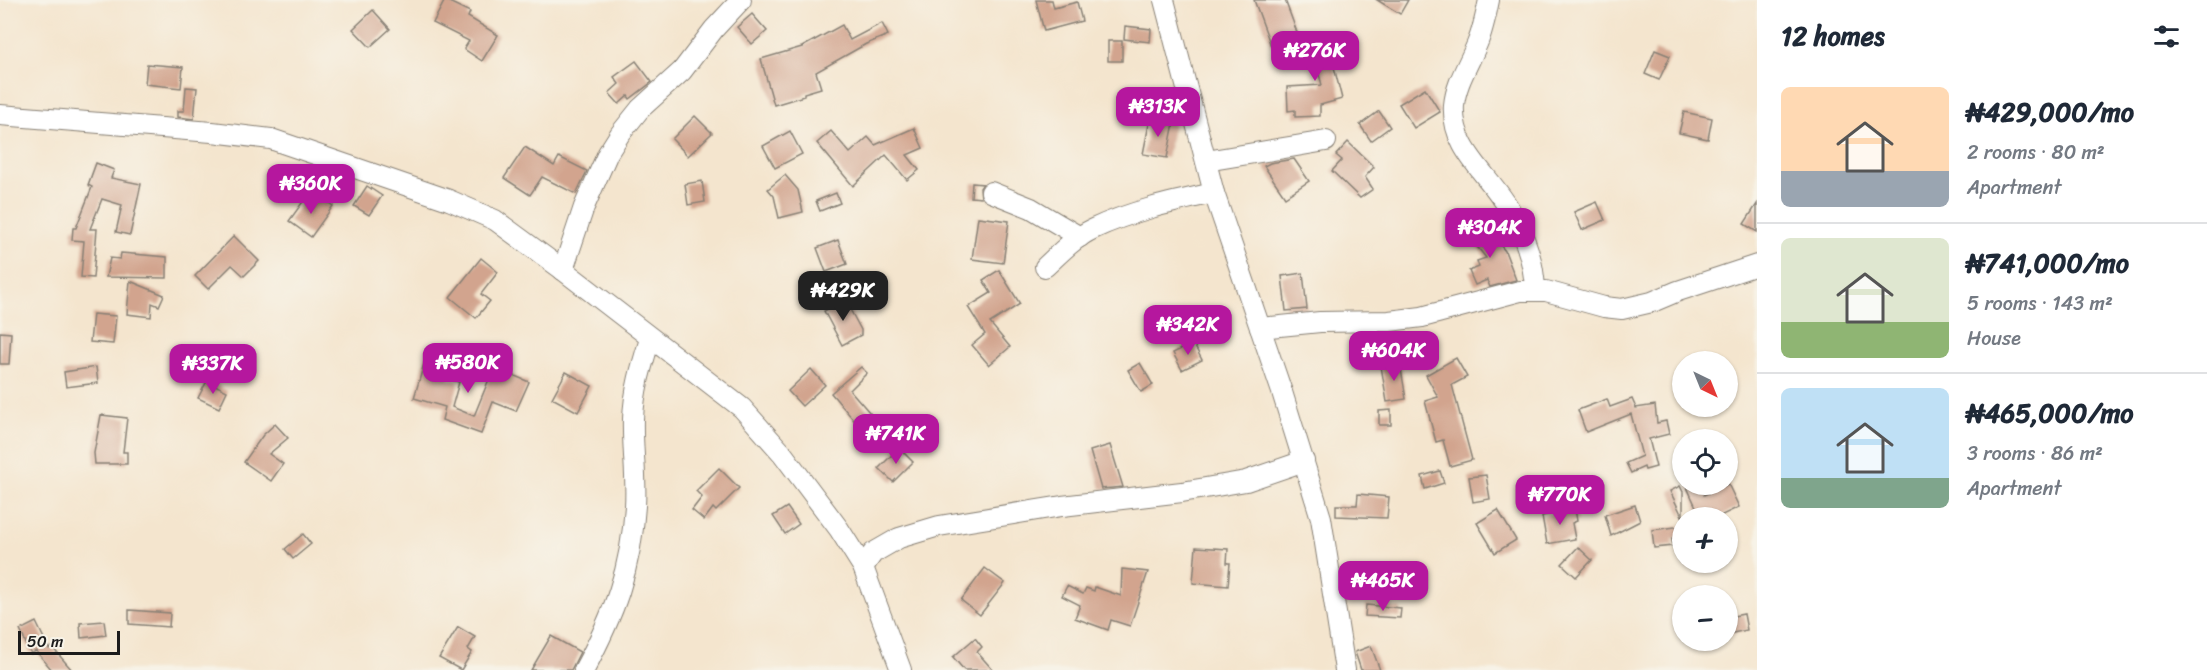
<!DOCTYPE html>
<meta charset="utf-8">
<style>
:root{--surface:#fff;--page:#f2f2f3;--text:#1f2937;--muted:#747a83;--line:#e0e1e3;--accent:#b5179e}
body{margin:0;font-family:Sriracha,sans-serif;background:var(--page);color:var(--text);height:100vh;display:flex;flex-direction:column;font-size:22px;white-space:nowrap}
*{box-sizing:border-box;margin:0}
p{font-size:20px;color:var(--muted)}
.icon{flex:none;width:33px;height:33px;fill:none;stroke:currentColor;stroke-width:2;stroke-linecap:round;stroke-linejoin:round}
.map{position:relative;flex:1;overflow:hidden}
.side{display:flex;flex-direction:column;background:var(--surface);width:450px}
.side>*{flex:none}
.needle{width:39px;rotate:137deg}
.buttons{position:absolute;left:1672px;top:351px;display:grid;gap:12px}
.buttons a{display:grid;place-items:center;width:66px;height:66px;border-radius:50%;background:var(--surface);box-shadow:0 2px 4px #0004;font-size:30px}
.scale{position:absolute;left:18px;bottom:15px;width:102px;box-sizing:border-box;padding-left:6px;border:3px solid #1c1c1c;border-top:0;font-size:16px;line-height:21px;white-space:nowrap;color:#1c1c1c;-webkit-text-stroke:4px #f7f3e8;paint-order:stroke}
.price{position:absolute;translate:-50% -51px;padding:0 14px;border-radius:12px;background:var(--accent);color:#fff;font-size:20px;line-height:39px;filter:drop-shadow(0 2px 3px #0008)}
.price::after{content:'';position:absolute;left:50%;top:36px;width:18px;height:14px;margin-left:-9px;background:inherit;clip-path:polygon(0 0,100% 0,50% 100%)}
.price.on{background:#222;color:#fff}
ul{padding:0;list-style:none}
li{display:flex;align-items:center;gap:18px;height:150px;padding:0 24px}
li+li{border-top:2px solid var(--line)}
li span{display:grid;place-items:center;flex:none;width:168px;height:120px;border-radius:9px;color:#555}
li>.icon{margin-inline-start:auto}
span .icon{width:72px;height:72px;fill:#fffc;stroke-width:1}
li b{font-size:26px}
h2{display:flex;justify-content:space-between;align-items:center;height:72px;padding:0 24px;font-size:26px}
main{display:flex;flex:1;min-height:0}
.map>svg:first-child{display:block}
.building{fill:#d2a48e}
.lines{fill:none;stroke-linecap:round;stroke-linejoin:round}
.minor-casing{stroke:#888075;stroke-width:22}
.minor{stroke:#fff;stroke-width:20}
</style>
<main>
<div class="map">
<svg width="1757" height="670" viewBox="0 0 1757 670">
<rect width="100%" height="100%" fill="#f7f3e8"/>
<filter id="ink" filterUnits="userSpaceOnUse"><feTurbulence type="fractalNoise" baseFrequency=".0167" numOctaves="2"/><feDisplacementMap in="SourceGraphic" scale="12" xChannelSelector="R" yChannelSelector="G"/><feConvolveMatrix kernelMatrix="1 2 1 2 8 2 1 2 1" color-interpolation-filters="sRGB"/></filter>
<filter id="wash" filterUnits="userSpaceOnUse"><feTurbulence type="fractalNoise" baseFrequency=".008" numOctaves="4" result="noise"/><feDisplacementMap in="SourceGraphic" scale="24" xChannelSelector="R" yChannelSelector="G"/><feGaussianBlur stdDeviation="1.35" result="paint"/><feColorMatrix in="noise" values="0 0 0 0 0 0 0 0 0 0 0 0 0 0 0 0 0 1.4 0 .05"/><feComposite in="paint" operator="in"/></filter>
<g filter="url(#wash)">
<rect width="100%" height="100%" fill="#f4e5ce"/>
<g id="blocks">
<g class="building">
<path d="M445,0L470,12L468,17L498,35L482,61L464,49L469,41L433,23Z"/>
<path d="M1036,0H1052L1054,8L1077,2L1082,21L1044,31Z"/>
<path d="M1254,0H1285L1298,35L1271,46Z"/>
<path d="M1377,0H1408L1400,14Z"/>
<path d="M373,10L390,29L370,47L353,29Z"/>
<path d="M752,14L767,31L752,44L737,27Z"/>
<path d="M882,23L888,35L866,44L816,72L821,88L804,93V96L774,105L761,59L802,47L842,25L850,40Z"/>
<path d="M1125,26L1151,29L1150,42L1124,39Z"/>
<path d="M1327,39L1342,99L1320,105V116L1295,117V110L1288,111L1287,87L1322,85L1314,56L1298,60L1295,47Z"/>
<rect x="1108" y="41" width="14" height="20"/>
<path d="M1655,50L1670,56L1659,80L1645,74Z"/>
<path d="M636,61L652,82L630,99L628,96L619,104L609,93L619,84L614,77Z"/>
<path d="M147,64L183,67L181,88L145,84Z"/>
<path d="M186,87L197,88L194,119L178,117V111H184Z"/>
<path d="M1425,88L1440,112L1414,128L1399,104Z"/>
<path d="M1379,111L1390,127L1371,141L1360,125Z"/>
<path d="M1684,112L1712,118L1708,139L1679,133Z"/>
<path d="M695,116L712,133L688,156L672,139Z"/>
<path d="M1150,119L1174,123L1167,158L1143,154Z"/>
<path d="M914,128L923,148L907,155L919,170L907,180L886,155L853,186L817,143L831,131L850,153L868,137L875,145Z"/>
<path d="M790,131L802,154L775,168L763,146Z"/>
<path d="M1348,142L1374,167L1365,177L1373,189L1360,198L1332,171L1342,160L1336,155Z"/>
<path d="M525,147L554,166L559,157L587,171L576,194L542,177L530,195L504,178Z"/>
<path d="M1294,159L1309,181L1285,197L1264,166L1270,163Z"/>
<path d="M96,163L114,170L111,178L141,184L130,235L116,232L122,205L102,199L90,229H97L93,278L81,277L84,241L72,240L73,228H76L92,187L88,185Z"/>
<path d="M785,175L798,190L803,212L779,218L774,196L768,189Z"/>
<path d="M702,181L705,202L688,205L685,184Z"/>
<path d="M972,183L983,184L980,188L981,198L971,197Z"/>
<path d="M367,186L382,196L369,215L354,206Z"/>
<path d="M836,193L840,203L820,211L816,201Z"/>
<path d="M307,196L315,202L319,196L333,206L311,237L289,221Z"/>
<path d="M1597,202L1605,220L1582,230L1574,212Z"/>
<path d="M1757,204V232L1744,224Z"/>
<path d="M978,217L1009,221L1003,263L972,259Z"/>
<path d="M1481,222L1505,251L1516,280L1490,287L1487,280L1475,285L1469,271L1479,267L1477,261L1486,258L1467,234Z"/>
<path d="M234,236L259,261L244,276L232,265L208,289L195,276Z"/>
<path d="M838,240L847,264L826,272L817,248Z"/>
<path d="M121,253L167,257V278L106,277L110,258L120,259Z"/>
<path d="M481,258L498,272L481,294L490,301L476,318L450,297Z"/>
<path d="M999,270L1020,304L990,323L1010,347L989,365L972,345L985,334L968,307L991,293L983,280Z"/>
<path d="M1303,273L1307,309L1286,311L1282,276Z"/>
<path d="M130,281L164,295L159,306L152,303L151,317L127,314Z"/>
<path d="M845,300L861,330V335L842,345L824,311Z"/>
<path d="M93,314L116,316L113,344L90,342Z"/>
<path d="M0,332L11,333L9,364H0Z"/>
<path d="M1193,343L1202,360L1182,370L1173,353Z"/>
<path d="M426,357L452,365L448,379L459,382L452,407L474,416L494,367L529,382L516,411L493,402L481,434L442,420L445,407L414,398Z"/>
<path d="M1456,358L1467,377L1452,385L1472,460L1450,466L1443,440L1436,442L1425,401L1438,397L1426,375Z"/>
<path d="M1140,363L1153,385L1141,392L1128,370Z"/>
<path d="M1400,363L1406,399L1387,402L1381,366Z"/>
<path d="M96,367L98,383L66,387L64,372Z"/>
<path d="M861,367L867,373L850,390L870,413L858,425L831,393Z"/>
<path d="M811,369L825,385L802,406L788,391Z"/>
<path d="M566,372L592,386L578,412L552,398Z"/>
<path d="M207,381L227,391L219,408L198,398Z"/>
<path d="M1607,399L1610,407L1632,399L1636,408L1655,405L1657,423L1666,421L1669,434L1649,439L1656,467L1645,470L1644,467L1631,473L1626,463L1642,456L1631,414L1586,432L1578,410Z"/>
<path d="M1391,410V425H1379V411Z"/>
<path d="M101,415L127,418L123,452H127V464H95L94,453Z"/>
<path d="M275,424L288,438L269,454L283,464L271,481L244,462L263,435Z"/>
<path d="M1110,445L1123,487L1101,489L1090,451Z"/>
<path d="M899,448L913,462L893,482L879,468Z"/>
<path d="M719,468L739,488L716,511L713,508L704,520L692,510L702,497L696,491Z"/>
<path d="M1440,471L1444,483L1425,489L1422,476Z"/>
<path d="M1486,475L1490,499L1473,502L1469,477Z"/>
<path d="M1702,484L1704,495L1728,484L1739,507L1716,518H1701L1687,487Z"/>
<path d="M1680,486L1683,492V518L1670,491Z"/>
<path d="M1358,494L1389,497L1387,518L1336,516V505H1357Z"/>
<path d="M1635,505L1640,521L1611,536L1605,515Z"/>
<path d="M787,507L799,524L785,534L773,516Z"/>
<path d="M1575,509L1577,521L1572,523L1575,539L1547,544L1542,516Z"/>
<path d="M1498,510L1516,540L1495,553L1477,523Z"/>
<path d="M1683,526V540L1672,539L1673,546L1654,548L1652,530Z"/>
<path d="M303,534L311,544L293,559L285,549Z"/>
<path d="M1196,547L1228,549L1227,563H1230L1228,586L1193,583Z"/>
<path d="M1578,547L1592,560L1576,577L1562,564Z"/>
<path d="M985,568L1005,583L980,615L961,600Z"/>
<path d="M1122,569L1148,572L1130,626L1111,620L1108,630L1075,618L1080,605L1062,596L1067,586L1083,594L1086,588L1094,591L1095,587L1121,596Z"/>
<path d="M1366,605L1401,608L1400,618L1365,616Z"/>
<path d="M129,610L170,613L169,627L129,624Z"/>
<path d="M1744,614L1747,630L1728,634V617Z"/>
<path d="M104,621L106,635L81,638L80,623Z"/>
<path d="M36,622L49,649L52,647L72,670H52L36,651L31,654L20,630Z"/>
<path d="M458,627L475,637L468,649L472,652L461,670L439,658Z"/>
<path d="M551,636L580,652L571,670H531Z"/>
<path d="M975,638L982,647L977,652L993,670H964L953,657Z"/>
<path d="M1371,646L1380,670H1361L1355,652Z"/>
</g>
</g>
</g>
<g filter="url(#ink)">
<use href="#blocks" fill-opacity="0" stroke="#888075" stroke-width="1.5"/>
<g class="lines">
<g class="minor-casing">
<g id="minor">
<path d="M1164,0L1214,193L1282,392L1321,518L1345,670"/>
<path d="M1489,0C1486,15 1483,30 1477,44C1469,64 1456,83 1454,105C1451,151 1491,175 1511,212C1525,236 1534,263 1535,290"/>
<path d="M0,115L212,132L271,139L449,200L495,220L563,270L742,408L782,453L839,529L863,567L901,670"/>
<path d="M1206,161L1326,141"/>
<path d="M991,192L1031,208L1080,237"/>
<path d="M1045,267C1060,253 1074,238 1093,229C1131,211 1173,202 1214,193"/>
<path d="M563,270L584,207L608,153L620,134L640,109L682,71L714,29L741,0"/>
<path d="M1260,328L1320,322L1389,321L1422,317L1520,291H1546L1604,307L1622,309L1652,302L1678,291L1757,265"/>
<path d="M863,567L873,553L899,538L939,526L1062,506L1182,492L1246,481L1304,461"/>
<path d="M584,670C614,614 631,570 635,506C637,477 632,447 633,419C634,390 642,365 650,339"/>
</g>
</g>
<use href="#minor" class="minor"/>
</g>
</g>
</svg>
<div class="buttons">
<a><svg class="needle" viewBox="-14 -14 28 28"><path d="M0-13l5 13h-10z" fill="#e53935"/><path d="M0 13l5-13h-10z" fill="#747a83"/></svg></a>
<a><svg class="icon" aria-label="locate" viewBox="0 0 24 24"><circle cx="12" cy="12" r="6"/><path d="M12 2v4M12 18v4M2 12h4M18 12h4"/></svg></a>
<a>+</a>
<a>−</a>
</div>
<div class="scale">50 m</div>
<b class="price" style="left:1315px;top:82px">₦276K</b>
<b class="price" style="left:1158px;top:138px">₦313K</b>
<b class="price" style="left:311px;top:215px">₦360K</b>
<b class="price" style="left:1490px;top:259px">₦304K</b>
<b class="price on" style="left:843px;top:322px">₦429K</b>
<b class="price" style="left:1188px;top:356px">₦342K</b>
<b class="price" style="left:1394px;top:382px">₦604K</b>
<b class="price" style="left:468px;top:394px">₦580K</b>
<b class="price" style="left:213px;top:395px">₦337K</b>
<b class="price" style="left:896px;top:465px">₦741K</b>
<b class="price" style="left:1560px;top:526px">₦770K</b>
<b class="price" style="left:1383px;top:612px">₦465K</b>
</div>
<section class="side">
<h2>12 homes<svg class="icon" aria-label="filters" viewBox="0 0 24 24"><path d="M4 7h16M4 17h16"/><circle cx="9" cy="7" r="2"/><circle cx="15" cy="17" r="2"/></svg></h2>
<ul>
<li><span style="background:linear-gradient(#ffd9b3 70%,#9aa5b1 0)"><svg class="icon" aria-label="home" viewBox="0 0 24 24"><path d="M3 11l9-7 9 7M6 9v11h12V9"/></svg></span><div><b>₦429,000/mo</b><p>2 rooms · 80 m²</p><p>Apartment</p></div></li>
<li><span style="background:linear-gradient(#dfe7d0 70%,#8fb573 0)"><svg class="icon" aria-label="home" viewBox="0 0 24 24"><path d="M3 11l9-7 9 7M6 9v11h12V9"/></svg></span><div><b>₦741,000/mo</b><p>5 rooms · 143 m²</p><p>House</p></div></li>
<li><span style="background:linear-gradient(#bfe0f5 75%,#7fa58c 0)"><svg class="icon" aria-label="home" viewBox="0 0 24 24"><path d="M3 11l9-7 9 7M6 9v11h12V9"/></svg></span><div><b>₦465,000/mo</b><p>3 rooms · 86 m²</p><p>Apartment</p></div></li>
</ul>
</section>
</main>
